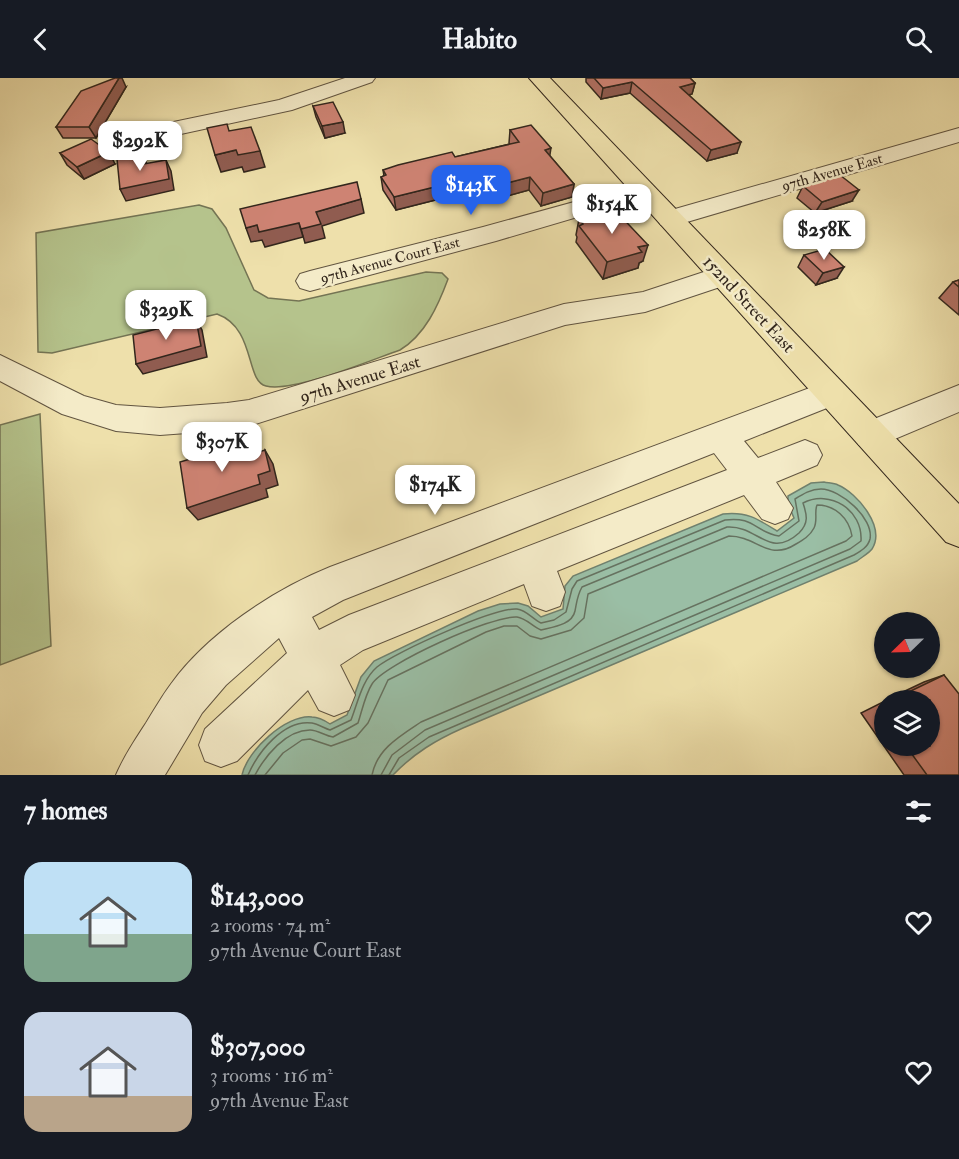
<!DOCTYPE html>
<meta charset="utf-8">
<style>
:root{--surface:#171b24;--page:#242831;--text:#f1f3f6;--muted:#9ea1a6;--accent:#2563eb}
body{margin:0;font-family:"IM FELL Double Pica",serif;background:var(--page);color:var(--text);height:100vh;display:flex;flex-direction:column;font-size:22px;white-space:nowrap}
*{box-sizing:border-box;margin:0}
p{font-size:20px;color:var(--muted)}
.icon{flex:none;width:33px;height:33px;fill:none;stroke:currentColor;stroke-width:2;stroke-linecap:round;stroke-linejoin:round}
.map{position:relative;height:697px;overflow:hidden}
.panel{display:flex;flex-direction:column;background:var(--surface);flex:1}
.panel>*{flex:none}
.needle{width:39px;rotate:247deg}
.fabs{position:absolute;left:874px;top:534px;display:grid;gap:12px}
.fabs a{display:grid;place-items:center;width:66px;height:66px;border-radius:50%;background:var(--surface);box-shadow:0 2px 4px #0004;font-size:30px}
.price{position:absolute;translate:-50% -51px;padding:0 14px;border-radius:12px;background:#fff;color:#222;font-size:20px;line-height:39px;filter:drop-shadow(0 2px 3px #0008)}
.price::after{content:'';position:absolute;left:50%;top:36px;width:18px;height:14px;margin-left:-9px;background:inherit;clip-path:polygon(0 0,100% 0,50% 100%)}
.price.current{background:var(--accent);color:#fff}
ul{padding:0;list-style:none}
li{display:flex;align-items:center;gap:18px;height:150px;padding:0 24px}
li span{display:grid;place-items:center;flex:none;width:168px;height:120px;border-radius:18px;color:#555}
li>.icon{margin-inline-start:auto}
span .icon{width:72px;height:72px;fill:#fffc;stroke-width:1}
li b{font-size:26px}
h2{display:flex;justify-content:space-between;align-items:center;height:72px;padding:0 24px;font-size:26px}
header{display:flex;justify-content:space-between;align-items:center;height:78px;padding:0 24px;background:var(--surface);font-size:27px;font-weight:800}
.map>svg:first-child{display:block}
.green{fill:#b5c38c;stroke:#747454;stroke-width:1.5}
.water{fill:#9abea5;stroke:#70816e;stroke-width:1.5}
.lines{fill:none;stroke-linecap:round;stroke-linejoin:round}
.shore{stroke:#667260;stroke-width:1.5}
.minor-casing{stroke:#615440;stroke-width:2}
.major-casing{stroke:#32261c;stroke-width:2}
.minor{fill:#f4ebc8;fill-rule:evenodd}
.major{fill:#eee0ab;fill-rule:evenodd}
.wall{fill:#b17163;stroke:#32261c;stroke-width:1.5}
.shaded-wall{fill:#905c50;stroke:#32261c;stroke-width:1.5}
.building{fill:#ce8373;stroke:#32261c;stroke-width:1.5}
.labels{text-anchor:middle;stroke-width:5;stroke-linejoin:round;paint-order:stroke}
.far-street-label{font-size:15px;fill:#32261c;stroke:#f4ebc8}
.street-label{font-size:18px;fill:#32261c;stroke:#f4ebc8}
</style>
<header><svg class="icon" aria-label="back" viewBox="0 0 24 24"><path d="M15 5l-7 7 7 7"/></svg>Habito<svg class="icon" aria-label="search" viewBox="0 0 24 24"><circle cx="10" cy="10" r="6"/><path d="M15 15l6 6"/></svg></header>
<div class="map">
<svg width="959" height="697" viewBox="0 0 959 697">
<rect width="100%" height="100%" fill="#eee0ab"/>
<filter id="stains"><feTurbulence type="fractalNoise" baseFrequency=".00333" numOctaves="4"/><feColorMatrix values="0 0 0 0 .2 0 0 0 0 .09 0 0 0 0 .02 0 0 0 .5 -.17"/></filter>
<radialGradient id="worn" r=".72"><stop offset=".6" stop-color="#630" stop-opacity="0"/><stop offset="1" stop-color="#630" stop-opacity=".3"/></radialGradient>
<g class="green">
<path d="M199,127L212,131L226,150L254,212L268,220L299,223L426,194L442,195L448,201C438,228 425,257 400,272C371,282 293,315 266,308C245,303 256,250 217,236L52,275L38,274L36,155Z"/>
<path d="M40,336L51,568L0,587V347Z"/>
</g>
<path class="water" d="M824,404C828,405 834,405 838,407C857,415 886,449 872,471C869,475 862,479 857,483L463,650C436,662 414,675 393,697H242C247,673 286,636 312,639C319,639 324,642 330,646L347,637L361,599L374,583L478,533L500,526L518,525L528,528L541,539L563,531L565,508L573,498L723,436C746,433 758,441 777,453L794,440L788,426V418L811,405Z"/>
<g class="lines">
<g class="shore">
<path d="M248,697C258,674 284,641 312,645C318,646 324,650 330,652L351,642C358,624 362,602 377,589C395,574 496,529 517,531C526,532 533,541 541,545L554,542L566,534L572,511L577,503L725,442C754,438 755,454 779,458L799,443L795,421C803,416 811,411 821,411C840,411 874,440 870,461C868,469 861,473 854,477L429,659L399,680L389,697"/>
<path d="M255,697C265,678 286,652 310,652C318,652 325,658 333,659L358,645C362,633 365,617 372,606C384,586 493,537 517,539C526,540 533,549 541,552C553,549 572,547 575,533C577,523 577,518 582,509L727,449C758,447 769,482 799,455C809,445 807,437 803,425C830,411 863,432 861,463L850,471L425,652L392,677L381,697"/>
<path d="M265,697L283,675L302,662L310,661L331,668L356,659L368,645L388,602L486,554L504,548H517L530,558L541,561L571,552L584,540L588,516L729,458C757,458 768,484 796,466C803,462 810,458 814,450C818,442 814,434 817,427C835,427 849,440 852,458L846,463L421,644C400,658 377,671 372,697"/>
</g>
<g class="minor-casing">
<g id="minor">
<path d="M345,0H375L372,4L292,32L167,59L159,57L156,52L159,47L279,22Z"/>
<path d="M959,50V64L670,149L661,147L657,141L661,135Z"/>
<path d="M643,105L652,107L655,112L652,117L496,163L310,213L300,210L296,203L300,196L310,193L483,149Z"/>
<path d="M722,188L732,191L736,198L732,205L645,234L565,247L249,348L227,352L160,357L116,353L62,336L0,303V277L84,318L116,327L160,330L227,325L249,322L564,226L643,214Z"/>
<path d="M831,302L842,306L847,315L842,324L744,363L758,380L805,362L817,367L822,377L817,387L776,404L793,430L788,441L775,446L762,441L744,417L557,493L565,514L560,528L546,533L532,528L524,506L363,572L340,587L355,617L349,632L334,638L319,632L308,612L237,683L221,689L205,683L199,667L205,651L287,575L279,560L226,607L202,635L165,697H116C124,678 135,662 146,645C154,632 162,618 171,606C207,556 273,512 330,489ZM714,375L727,392L349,537L319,552L312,539L343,522Z"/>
<path d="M959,307V334L871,371L859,367L854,357L859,347Z"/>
</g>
</g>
<g class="major-casing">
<path id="major" d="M529,0H550L959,426V469L946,464Z"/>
</g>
<use href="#minor" class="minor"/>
<use href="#major" class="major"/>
</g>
<g class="wall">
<path d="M586,0H690L695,5L692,16L689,17L737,75L707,83L630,15L601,21L586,4Z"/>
<path d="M126,9L96,60H63L56,49Z"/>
<path d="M313,28L345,55L325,60L316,39Z"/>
<path d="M510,52L550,78L574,106L572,119L541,128L529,112L492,122L483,110L396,132L383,112L381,99L384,98L383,92L455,79L510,66L509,65Z"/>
<path d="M60,75L115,86L84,101L67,87Z"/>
<path d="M803,108L852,123L815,135L797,120Z"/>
<path d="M579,141L643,183L639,185L638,190L603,201L576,164L577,159L576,157Z"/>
<path d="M804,177L837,200L816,207L798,189Z"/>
<path d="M959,202V237L939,220L953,204Z"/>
<path d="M944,597L959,697H904L861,635L885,623V668H930V622H886L924,604Z"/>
</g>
<g class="shaded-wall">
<path d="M119,0H122L126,9L96,60L89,49Z"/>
<path d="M632,4L630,15L601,21L603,10Z"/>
<path d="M695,5L692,16L677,20L680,9Z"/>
<path d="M343,44L345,55L325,60L322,48Z"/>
<path d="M741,64L737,75L707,83L711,72Z"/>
<path d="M551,70L549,83L545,72Z"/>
<path d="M236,72L260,73L265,89L244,94L242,89L221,94L215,77Z"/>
<path d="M109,74L115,86L84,101L77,89Z"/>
<path d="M142,76L148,88L144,86Z"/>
<path d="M166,82L171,93L174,112L126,123L120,111Z"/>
<path d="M483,97V110L396,132L394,119Z"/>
<path d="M530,99L529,112L492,122V109Z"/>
<path d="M574,106L572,119L541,128L543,115Z"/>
<path d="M859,112L852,123L815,135L822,124Z"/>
<path d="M361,121L364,135L322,148L325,160L305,165L301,151L316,134Z"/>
<path d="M299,145L303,159L265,169L262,162L251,164L246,150L257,147Z"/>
<path d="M648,167L643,183L639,185L638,190L603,201L607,184L638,169Z"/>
<path d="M844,189L837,200L816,207L823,195Z"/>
<path d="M196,241L202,252L207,279L143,296L136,286Z"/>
<path d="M250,363L258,377L253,376Z"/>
<path d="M265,372L273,386L278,407L266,411L268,419L198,442L187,430L258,397Z"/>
</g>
<g class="building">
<path d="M115,0H119L89,49H56L81,13Z"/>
<path d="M594,0H690L695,5L680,9L741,64L711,72L632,4L603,10Z"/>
<path d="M333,24L343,44L322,48L313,28Z"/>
<path d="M227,46L229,53L251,49L260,73L238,77L236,72L215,77L207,50Z"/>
<path d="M531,47L551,70L545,72L574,106L543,115L530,99L492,109L483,97L394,119L381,99L386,97L383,92L398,87L452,74L455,79L519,64L510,52Z"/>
<path d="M91,61L109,74L77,89L60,75Z"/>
<path d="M142,76L144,86L166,82L169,101L120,111L117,81Z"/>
<path d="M840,97L859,112L822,124L803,108Z"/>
<path d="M357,104L361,121L316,134L321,146L301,151L299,145L259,154L257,147L246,150L240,131Z"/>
<path d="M614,131L648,167L638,169L642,174L607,184L579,148L583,146L579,141Z"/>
<path d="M825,171L844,189L823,195L804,177Z"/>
<path d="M959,202V209L953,204Z"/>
<path d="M196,241L201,268L136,286L133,257Z"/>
<path d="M250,363L253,376L265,372L270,393L258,397L260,406L187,430L180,384Z"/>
<path d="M944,597L959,616V697H927L906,668H930V622H892Z"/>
<path d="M885,626V637L879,629Z"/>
</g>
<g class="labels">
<g class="far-street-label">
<text transform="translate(832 94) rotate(-16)" y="5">97th Avenue East</text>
<text transform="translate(390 182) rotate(-15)" y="5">97th Avenue Court East</text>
</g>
<g class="street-label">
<text transform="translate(749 226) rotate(47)" y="6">152nd Street East</text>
<text transform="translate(360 301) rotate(-17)" y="6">97th Avenue East</text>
</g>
</g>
<rect width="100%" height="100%" filter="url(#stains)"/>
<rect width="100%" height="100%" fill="url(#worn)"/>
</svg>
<div class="fabs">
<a><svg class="needle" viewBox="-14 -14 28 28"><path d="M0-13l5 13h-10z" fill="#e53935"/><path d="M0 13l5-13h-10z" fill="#9ea1a6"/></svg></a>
<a><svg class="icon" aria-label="layers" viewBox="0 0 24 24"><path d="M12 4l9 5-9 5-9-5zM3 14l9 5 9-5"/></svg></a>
</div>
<b class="price" style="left:140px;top:94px">$292K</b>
<b class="price current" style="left:471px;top:138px">$143K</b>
<b class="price" style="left:612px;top:157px">$154K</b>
<b class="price" style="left:824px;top:183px">$258K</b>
<b class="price" style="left:166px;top:263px">$329K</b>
<b class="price" style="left:222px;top:395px">$307K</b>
<b class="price" style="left:435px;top:438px">$174K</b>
</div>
<section class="panel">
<h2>7 homes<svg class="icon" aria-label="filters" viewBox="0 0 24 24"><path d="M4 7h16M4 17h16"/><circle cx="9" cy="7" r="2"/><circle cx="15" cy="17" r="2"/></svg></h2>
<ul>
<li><span style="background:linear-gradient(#bfe0f5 60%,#7fa58c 0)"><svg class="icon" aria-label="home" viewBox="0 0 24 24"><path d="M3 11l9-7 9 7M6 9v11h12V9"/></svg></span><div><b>$143,000</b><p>2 rooms · 74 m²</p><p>97th Avenue Court East</p></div><svg class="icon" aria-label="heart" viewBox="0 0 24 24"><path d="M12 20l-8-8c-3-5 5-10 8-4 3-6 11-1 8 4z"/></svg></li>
<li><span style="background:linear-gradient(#c9d6e8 70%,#b9a48a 0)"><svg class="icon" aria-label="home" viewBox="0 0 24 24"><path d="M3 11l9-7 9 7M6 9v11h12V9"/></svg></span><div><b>$307,000</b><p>3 rooms · 116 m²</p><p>97th Avenue East</p></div><svg class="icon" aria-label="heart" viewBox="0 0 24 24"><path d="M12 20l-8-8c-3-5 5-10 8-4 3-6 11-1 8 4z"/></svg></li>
</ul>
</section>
